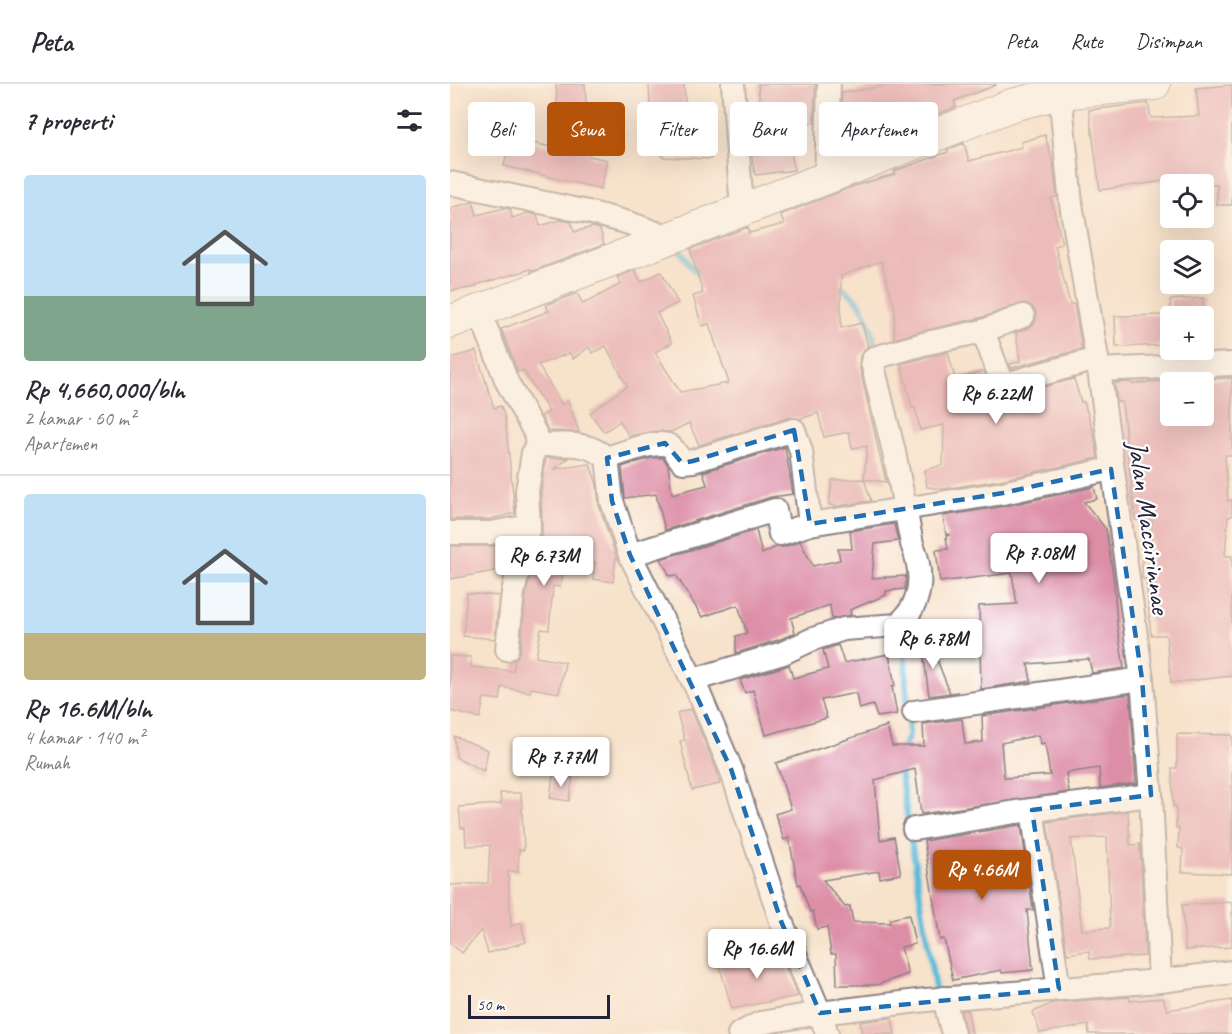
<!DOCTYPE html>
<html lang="id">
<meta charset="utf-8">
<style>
:root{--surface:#fff;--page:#f2f2f3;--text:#2b2b33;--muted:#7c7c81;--line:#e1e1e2;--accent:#b45309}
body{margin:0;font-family:Caveat,sans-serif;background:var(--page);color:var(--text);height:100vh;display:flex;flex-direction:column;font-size:22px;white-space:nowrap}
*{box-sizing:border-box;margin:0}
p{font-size:20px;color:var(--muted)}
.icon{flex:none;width:33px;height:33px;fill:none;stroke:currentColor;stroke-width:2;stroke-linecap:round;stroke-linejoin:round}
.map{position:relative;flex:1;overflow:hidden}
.side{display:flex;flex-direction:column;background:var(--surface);width:450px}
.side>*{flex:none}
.guide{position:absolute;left:18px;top:18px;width:570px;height:54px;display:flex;gap:12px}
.fabs{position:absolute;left:710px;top:90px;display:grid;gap:12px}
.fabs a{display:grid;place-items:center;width:54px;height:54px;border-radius:6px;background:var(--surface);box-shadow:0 6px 24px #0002;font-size:30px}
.scale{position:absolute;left:18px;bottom:15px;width:142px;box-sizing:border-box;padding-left:6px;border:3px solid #22223b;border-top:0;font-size:16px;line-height:21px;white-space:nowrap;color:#22223b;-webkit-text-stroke:4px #fff;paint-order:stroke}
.price{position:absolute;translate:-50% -51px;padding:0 14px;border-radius:6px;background:#fff;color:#222;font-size:20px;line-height:39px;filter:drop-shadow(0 2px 3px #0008)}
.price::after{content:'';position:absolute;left:50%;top:36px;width:18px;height:14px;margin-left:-9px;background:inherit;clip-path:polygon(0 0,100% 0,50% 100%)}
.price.active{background:var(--accent);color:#fff}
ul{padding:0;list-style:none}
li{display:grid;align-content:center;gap:12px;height:318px;padding:0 24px}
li+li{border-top:2px solid var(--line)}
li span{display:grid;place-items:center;height:186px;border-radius:6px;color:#555}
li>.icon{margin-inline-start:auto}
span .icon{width:108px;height:108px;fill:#fffc;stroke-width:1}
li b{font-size:26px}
h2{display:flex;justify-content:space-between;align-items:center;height:72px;padding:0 24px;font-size:26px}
.chip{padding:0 21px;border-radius:6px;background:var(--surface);box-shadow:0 6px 24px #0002;font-size:21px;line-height:54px}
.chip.active{background:var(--accent);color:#fff}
header{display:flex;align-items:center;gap:36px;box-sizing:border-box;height:84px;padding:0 30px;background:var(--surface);border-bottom:2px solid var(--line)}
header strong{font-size:28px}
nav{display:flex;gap:33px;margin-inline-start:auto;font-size:21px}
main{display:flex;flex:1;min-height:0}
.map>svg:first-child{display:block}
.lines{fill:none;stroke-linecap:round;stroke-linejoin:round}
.stream{stroke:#5bbbd9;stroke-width:6}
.building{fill:#dd8ea7;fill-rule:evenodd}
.street-casing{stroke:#8c8283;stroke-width:26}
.secondary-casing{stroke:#8c8283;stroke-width:34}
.street{stroke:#fff;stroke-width:22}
.secondary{stroke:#fff;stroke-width:32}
.marked{fill:none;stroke:#1f6fb2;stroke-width:4.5;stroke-dasharray:12 8;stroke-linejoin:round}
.labels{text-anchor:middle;stroke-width:4.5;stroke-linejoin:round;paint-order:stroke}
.street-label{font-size:28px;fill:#22223b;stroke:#fff}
</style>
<header>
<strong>Peta</strong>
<nav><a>Peta</a><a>Rute</a><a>Disimpan</a></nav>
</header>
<main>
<section class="side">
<h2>7 properti<svg class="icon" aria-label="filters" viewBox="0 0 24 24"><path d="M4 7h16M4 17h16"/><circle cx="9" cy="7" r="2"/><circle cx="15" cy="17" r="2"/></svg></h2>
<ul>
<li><span style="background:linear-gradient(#bfe0f5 65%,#7fa58c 0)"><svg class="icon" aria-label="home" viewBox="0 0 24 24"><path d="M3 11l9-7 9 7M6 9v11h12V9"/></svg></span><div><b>Rp 4,660,000/bln</b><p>2 kamar · 60 m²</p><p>Apartemen</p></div></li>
<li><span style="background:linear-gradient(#bfe0f5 75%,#c2b280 0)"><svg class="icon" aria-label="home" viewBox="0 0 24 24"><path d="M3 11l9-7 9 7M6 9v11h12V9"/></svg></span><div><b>Rp 16.6M/bln</b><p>4 kamar · 140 m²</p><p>Rumah</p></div></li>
</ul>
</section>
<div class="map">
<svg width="782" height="950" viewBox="0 0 782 950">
<rect width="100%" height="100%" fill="#fff"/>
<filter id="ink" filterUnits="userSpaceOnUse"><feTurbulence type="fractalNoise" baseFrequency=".0167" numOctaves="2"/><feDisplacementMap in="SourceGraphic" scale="12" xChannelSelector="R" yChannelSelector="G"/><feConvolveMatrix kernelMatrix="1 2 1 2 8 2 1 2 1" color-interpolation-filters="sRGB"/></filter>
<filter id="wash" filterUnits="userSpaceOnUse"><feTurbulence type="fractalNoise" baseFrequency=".008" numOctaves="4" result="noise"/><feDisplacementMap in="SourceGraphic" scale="24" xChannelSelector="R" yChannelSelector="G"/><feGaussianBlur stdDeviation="1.35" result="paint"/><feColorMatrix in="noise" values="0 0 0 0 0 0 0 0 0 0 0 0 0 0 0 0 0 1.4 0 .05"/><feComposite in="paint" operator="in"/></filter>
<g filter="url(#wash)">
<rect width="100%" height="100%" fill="#f7e2cb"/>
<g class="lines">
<g class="stream">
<path d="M226,161L243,185L252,192"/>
<path d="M386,199C418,220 419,235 427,270"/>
<path d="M451,669L459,651L455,572L458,548L464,539"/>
<path d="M449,681L486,911"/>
</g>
</g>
<g id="blocks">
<g class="building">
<path d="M106,0H135L139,72L157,76L151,105L54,82L60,54L110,65Z"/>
<path d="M199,0H234L237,50H261V75L212,73V44L201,45Z"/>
<path d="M308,0H365L364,39L337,38L344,86L305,91L302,72L314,70Z"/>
<path d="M447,0H546V1L504,17L506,23L476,35L399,48L398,39H391L392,9Z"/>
<path d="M782,1V121H767V100H715L714,97L650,106L639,26L698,19L701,34L749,32L746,4Z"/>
<path d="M595,51L603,79L607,113L601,114L612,160L605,162L620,220H624L632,265L561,284L560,280L570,278L566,249L578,244L584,240L586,235V228L582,222L575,219L533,233L444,254L445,225L431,177L391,192V244L412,239L418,262L410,272L409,281L436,398L414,395L417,362L402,364L399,348L374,353L368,329L350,335L340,333L249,361L239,339L221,348L207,347L179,352L170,337L154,348L140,329L177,302L156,262L142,269L139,263L123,275L120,269L88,281L112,321L118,317L129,348L98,347L91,332L99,328L73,286L68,288L51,245L99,227L96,221L127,209L133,220L171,200L167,193L185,186L191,198L211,188L228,219L207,229L222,259L205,268L230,308L279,299L259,240L252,242L243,212L253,209L240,165L298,143L299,149L334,140L330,131L404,102L445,90L444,87L498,68L497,66L514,59L519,77L572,63L571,58Z"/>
<path d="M23,118L27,131L54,124L60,125L62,134L78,129L87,131L90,142L110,136L121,138L124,148L143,143L150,145L154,160L81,188V185L26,201V203L0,207V124Z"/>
<path d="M753,214L754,232H721L720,216Z"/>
<path d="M717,231L719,261L666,263L665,232Z"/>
<path d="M26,267L44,324L51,322L55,334L65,429L40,435H0V274Z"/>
<path d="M498,268L505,295L534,287L541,302L557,312L624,295L631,318H634L645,354L648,374L550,396L494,405L477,403L475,386L493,381L494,341L470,346L465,323L462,324L451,280Z"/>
<path d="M782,294V371H775L778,417L782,416V432L778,433L775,472H782V592L721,599L716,551H701L696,495H692V475H702V436H685L672,318H667L665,299L682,298V300L720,296V332H753V295Z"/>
<path d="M335,363L343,410L321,413L215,446L206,410L175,414L172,383L184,379L202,374H213L218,381L222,410L257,401L253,388Z"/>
<path d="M96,374H119L104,385L140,380L147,401L149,421L166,473L163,498L143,495L145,478L117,475L110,503L103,502L99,546L91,545L86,573L115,578L109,609L81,604L80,608L52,603L50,616L34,614L30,634L0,627V572L21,573V583L63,587L65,576L70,567L76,510L84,477L93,480L91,408Z"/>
<path d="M414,395L421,417L388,422L379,421L382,396Z"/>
<path d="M644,403L647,415L634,418L656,445L664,498L667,541L674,584L642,589L639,575L578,580L581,597L531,605L529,522L567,520L562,489L490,498L486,466L498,465L496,453L500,450L496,451L493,432L555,422Z"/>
<path d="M444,440L448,457L425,460L422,494L456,492L455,505L436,507V511L400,526L401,531L382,535L380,521L341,534L345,549L328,556L286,569V552L297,549L288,521L252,533L226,491L220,492L211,475L306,446L312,470L326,463H334L350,457L363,482L390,476L388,465H402L400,447Z"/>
<path d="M61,459L55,485L0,495V462H41Z"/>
<path d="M17,509L49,512L45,555L13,552Z"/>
<path d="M477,550L500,609L508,608L479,612L471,552Z"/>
<path d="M388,561L394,579L439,570L445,602L442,603L447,630L427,633L423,621L409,625L406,609L371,616L377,634L316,651L303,606L295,609L290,596L339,581L343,594L378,585L373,566Z"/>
<path d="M680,610L686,699L650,704L649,684L616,689L619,708L471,730L465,685L425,696L430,756L444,753L451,790L430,794L429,787L373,796L395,823L400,822L403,838L440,839V835L459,831L465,860L451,863L458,890L427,901H387L386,870H381L377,843L367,845L363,827L360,828L350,800L348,801L339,754L334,756L325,730L341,725L326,679L437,642L442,662H474L473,640L512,635L515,660L533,658L532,632ZM589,651L591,660L595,659L600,691L556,694L554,693L551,659Z"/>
<path d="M241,625L267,687L270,700L242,706L230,657L235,656L227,629Z"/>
<path d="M727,650L782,651V790L732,788L733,765L728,764L729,744H726V722H723L722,684H727Z"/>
<path d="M4,652L38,666L34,687L6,673Z"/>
<path d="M103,691L123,694L119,717L100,714Z"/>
<path d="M50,709H71L74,766H69L68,788L58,787L61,842L71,839L76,858L38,869L31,846L12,869L0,859V801L38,799L40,761L16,762L15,744H11L9,723L51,720Z"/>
<path d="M678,727L680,761L690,760L695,872L640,875L639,867L617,870L597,738ZM657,753L660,844L632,846L621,755Z"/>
<path d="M571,741L583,826H577L583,886L552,889L551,886L503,896L494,855L490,856L474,757Z"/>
<path d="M782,818V863L735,866L732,821Z"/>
<path d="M328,865L348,912L282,925L269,880Z"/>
<path d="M679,913L680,917L713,914L717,926L782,916V950H639L638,941L590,949L583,928L603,919Z"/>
<path d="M518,926L522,950H516L511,927Z"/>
<path d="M442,934L445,950H412L410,938Z"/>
</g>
</g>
</g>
<g filter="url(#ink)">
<use href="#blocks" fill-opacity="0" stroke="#8c8283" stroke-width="1.5"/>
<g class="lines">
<g class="street-casing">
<g id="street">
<path d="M283,0L292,126"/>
<path d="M611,0L610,9L621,120L649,286L692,595L701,711L710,897"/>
<path d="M376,94L379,0"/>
<path d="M0,99L138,128L179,139L220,154"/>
<path d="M29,226L57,298L85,349L87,361C113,361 136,356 157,374L162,417L180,471L248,607L281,685L331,837L370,929L377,950"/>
<path d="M533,247L573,232"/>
<path d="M649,286L782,280"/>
<path d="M157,374C170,370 211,353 221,363C226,367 228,374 233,378L243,377L344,346L351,367L360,440"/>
<path d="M0,449H41L79,442"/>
<path d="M180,471L325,426L330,450L360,440L553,409L661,385"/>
<path d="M57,565L63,508L79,442L77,407L83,369L87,361"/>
<path d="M243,596L333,569L363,555L394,545L447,541C473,521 474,489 462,460L444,368L422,278L424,274L477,259L533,247L549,290L552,295L559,299L647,275"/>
<path d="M464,628L692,595"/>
<path d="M582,726L609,905"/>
<path d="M464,745L566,728L701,711"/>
<path d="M494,914L503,950"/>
<path d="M289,950L310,939L370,929L476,916L710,897L782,888"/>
</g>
</g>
<g class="secondary-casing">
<path id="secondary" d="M0,238L376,94L562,21L610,9L704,0"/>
</g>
<use href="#street" class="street"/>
<use href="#secondary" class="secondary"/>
</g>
</g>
<path d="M0 0H782V950H0ZM344,346L360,440L553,409L661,385L692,595L701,711L582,726L609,905L370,929L331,837L281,685L180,471L162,417L157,374L215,359L232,379L243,377Z" fill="#f7e2cb" fill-opacity=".55" fill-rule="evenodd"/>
<path class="marked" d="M344,346L360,440L553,409L661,385L692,595L701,711L582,726L609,905L370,929L331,837L281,685L180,471L162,417L157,374L215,359L232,379L243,377Z"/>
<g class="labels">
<g class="street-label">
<text transform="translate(700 443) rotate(82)" y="10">Jalan Maccirinnae</text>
</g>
</g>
</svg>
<div class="fabs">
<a><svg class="icon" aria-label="locate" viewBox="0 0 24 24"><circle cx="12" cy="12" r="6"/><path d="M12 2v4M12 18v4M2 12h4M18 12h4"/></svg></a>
<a><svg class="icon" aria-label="layers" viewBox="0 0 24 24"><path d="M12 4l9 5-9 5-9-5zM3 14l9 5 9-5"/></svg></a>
<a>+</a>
<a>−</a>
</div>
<div class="scale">50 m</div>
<b class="price" style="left:546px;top:341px">Rp 6.22M</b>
<b class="price" style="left:589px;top:500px">Rp 7.08M</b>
<b class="price" style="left:94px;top:503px">Rp 6.73M</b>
<b class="price" style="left:483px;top:586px">Rp 6.78M</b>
<b class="price" style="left:111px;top:704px">Rp 7.77M</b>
<b class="price active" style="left:532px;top:817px">Rp 4.66M</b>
<b class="price" style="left:307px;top:896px">Rp 16.6M</b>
<div class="guide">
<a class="chip">Beli</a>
<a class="chip active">Sewa</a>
<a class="chip">Filter</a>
<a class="chip">Baru</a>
<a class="chip">Apartemen</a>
</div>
</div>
</main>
